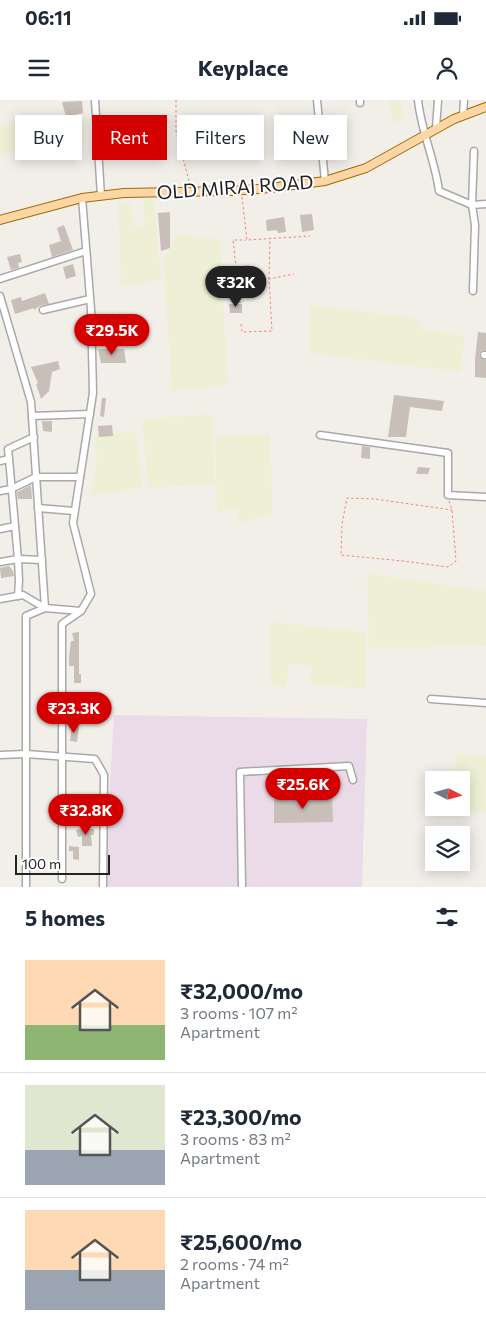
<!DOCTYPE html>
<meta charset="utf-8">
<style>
:root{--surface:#fff;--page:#f2f2f3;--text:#1f2937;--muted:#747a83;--line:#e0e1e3;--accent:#d40000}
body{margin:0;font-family:Commissioner,sans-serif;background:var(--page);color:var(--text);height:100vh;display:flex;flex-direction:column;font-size:19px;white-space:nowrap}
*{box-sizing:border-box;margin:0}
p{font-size:16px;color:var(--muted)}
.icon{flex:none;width:28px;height:28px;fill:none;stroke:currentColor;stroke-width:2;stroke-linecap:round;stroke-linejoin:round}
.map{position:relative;height:787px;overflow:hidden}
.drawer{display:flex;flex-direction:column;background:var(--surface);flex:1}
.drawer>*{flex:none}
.guide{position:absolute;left:15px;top:15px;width:456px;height:45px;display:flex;gap:10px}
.needle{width:32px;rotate:96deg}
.tools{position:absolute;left:425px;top:671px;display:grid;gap:10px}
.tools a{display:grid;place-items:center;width:45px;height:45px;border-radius:0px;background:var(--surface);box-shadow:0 2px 12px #0003;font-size:25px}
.scale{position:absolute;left:15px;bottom:12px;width:95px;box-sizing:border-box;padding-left:5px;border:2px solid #222;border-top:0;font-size:14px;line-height:18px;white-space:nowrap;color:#222;-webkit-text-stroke:4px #fff;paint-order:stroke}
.price{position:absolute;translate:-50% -42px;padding:0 11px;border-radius:18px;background:var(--accent);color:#fff;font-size:16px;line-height:32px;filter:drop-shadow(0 1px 2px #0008)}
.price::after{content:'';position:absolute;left:50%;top:30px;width:15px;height:11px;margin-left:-8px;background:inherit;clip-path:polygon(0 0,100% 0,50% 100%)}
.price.on{background:#222;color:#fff}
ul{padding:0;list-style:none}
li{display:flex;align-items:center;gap:15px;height:125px;padding:0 25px}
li+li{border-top:1px solid var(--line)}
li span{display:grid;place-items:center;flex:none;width:140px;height:100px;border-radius:0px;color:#555}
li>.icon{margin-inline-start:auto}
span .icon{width:60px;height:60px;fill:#fffc;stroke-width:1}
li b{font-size:21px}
h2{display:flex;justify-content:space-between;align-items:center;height:60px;padding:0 25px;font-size:21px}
.chip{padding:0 18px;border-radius:0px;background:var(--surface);box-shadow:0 2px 12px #0003;font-size:18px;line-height:45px}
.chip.on{background:var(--accent);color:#fff}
.status{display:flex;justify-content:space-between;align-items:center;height:35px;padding:0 25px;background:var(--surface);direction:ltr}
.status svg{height:14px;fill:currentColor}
header{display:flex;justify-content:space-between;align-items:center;height:65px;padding:0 25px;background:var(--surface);font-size:22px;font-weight:700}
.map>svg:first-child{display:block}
.industrial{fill:#ebdbe8}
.farmland{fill:#eef0d5}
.building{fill:#c7bfb8}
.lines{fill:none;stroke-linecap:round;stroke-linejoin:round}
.minor-casing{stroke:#a9a9a9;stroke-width:9}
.major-casing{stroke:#a06b00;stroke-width:10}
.path{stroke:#fa8072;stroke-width:1;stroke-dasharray:2.5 2.5;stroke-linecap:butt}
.minor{stroke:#fff;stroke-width:6}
.major{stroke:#fcd6a4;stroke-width:8}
.labels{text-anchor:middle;stroke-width:4;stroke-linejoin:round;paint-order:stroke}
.street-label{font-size:19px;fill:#222;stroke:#fff}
</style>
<div class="status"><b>06:11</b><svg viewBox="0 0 49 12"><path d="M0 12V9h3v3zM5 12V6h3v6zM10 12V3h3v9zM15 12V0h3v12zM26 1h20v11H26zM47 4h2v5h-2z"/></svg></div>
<header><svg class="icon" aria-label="menu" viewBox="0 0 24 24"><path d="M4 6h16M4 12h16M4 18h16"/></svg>Keyplace<svg class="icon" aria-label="person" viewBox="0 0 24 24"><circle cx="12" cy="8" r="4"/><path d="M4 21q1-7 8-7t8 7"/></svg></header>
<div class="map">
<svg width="486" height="787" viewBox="0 0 486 787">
<rect width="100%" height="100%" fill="#f2efe9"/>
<path class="industrial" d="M114,615L367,619L362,787H104Z"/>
<g class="farmland">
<path d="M389,0H400L404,18L392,25Z"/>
<path d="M86,18L84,41L0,54V27Z"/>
<path d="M143,99H153L162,180L121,187L118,102L130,103L134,127L145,125Z"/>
<path d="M178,135L220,139L228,286L172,291L163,159Z"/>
<path d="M310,205L417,218L423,229L465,236L460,272L309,253Z"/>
<path d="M212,314L215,384L148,388L142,319Z"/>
<path d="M136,332L142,387L91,396L97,356L94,334Z"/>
<path d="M270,334L273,414L238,423V409L217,412L215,336Z"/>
<path d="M367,473L486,491V546L369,548Z"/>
<path d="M270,522L365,532L366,589L310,584L311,566L289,564L286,587L271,585Z"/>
<path d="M456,654L486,656V712L455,715V708H461V680H456Z"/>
</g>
<g class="building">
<path d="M82,1L83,13L66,17L62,2Z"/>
<path d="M170,112V148L161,151L158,113Z"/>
<path d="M312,114L314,130L302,132L300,115Z"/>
<path d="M284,117L286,132L278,133L277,130L267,131L266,120Z"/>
<path d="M64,125L73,150L52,157L49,145L61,141L57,128Z"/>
<path d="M20,154L22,162L18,163L19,168L11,170L7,157Z"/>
<path d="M73,164L76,176L66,179L63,167Z"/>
<path d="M249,165L251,176L228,180L227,168Z"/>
<path d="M45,193L49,204L41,205L34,210V208L15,214L11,200L21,197L22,201Z"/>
<path d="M229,204H242V213H230Z"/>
<path d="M478,232L486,233V250L481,251L479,255L481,259L486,260V278L475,277V260Z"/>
<path d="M98,249H124L126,263H101Z"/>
<path d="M58,261L60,269L52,272L49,291L41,299L36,284L38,283L31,267Z"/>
<path d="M394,295L444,301L442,311L410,307L406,337H388Z"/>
<path d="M102,298H106L104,317L100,316Z"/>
<path d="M42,321H52V332L43,331Z"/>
<path d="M112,325L113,336L99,337L98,326Z"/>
<path d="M362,346L370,347V359L361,358Z"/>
<path d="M418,367L430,368L428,374H416Z"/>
<path d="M31,385L32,399H18L17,392Z"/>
<path d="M9,466L13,471L14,476L1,478L0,468Z"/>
<path d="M79,532V574H81V583H74V566H69V557L71,541H74L72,533Z"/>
<path d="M72,626L79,627L77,642L70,641Z"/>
<path d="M332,696L333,722L274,723V697Z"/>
<path d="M81,729H94V735H91L92,746H82V736L78,737L76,730Z"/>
<path d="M69,746L79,747V760L73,759V751H69Z"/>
</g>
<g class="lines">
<g class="minor-casing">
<g id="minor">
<path d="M95,0L101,96"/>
<path d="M317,0L325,81"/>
<path d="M360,0V3"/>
<path d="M418,0C421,31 435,60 439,91L472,105L474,51"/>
<path d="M463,15L464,0"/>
<path d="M436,28L438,0"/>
<path d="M0,179L86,151"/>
<path d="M473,191L475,125L472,105L486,104"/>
<path d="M0,196L31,302L45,508L26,516V787"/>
<path d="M43,210L90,199"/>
<path d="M484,255H486"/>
<path d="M32,316L90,314"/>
<path d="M320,335L448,353V395L486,397"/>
<path d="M0,361L9,359L8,349L34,337"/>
<path d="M0,391L11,389L36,377H80"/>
<path d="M38,408L74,411"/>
<path d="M0,429L15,426"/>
<path d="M0,462L18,459L9,359"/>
<path d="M18,496L19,481L18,459L42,460"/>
<path d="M0,499L23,495L45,508L81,511"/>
<path d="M431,599L486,603"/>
<path d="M0,655L26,654L95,659L104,675L103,787"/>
<path d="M62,779V524L81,511L91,494L73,423L93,293L91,209L82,98"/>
<path d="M242,787L240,672L349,666L353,680"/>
</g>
</g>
<g class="major-casing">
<path id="major" d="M0,120L82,98L124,93L231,91L270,88L325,81L366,68L454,19L486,7"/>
</g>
<g class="path">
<path d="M176,0V31L190,85"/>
<path d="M242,97L247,140L310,136"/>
<path d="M239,185L294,174"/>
<path d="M240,203L233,140H246"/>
<path d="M241,224L242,232L272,231L269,179L270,139"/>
<path d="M449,401L452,410L456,461L448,467L403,461L341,455L342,424L347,398L375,399L452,410"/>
</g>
<use href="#minor" class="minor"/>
<use href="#major" class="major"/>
</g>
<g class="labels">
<g class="street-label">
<text transform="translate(235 87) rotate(-4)" y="7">OLD MIRAJ ROAD</text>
</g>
</g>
</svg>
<div class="tools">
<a><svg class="needle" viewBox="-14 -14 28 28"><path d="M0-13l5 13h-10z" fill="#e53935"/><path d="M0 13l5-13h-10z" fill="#747a83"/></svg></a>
<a><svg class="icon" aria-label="layers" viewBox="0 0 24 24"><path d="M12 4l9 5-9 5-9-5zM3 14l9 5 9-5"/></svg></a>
</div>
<div class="scale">100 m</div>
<b class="price on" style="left:236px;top:208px">₹32K</b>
<b class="price" style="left:112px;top:256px">₹29.5K</b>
<b class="price" style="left:74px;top:634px">₹23.3K</b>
<b class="price" style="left:303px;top:710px">₹25.6K</b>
<b class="price" style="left:86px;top:736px">₹32.8K</b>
<div class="guide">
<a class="chip">Buy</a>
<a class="chip on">Rent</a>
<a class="chip">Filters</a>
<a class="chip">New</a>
</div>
</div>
<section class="drawer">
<h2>5 homes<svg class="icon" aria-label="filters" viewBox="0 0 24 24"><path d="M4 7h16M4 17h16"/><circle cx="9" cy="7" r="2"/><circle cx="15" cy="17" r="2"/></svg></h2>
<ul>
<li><span style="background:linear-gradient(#ffd9b3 65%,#8fb573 0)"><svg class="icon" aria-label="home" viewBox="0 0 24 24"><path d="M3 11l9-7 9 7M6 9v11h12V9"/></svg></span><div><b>₹32,000/mo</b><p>3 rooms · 107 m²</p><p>Apartment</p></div></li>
<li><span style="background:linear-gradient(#dfe7d0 65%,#9aa5b1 0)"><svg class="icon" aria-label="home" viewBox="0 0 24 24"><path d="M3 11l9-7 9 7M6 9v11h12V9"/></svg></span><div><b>₹23,300/mo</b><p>3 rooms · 83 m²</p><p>Apartment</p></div></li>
<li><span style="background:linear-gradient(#ffd9b3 60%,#9aa5b1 0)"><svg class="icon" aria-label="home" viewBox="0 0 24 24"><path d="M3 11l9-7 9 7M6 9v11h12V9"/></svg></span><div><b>₹25,600/mo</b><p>2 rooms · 74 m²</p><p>Apartment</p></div></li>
</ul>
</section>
